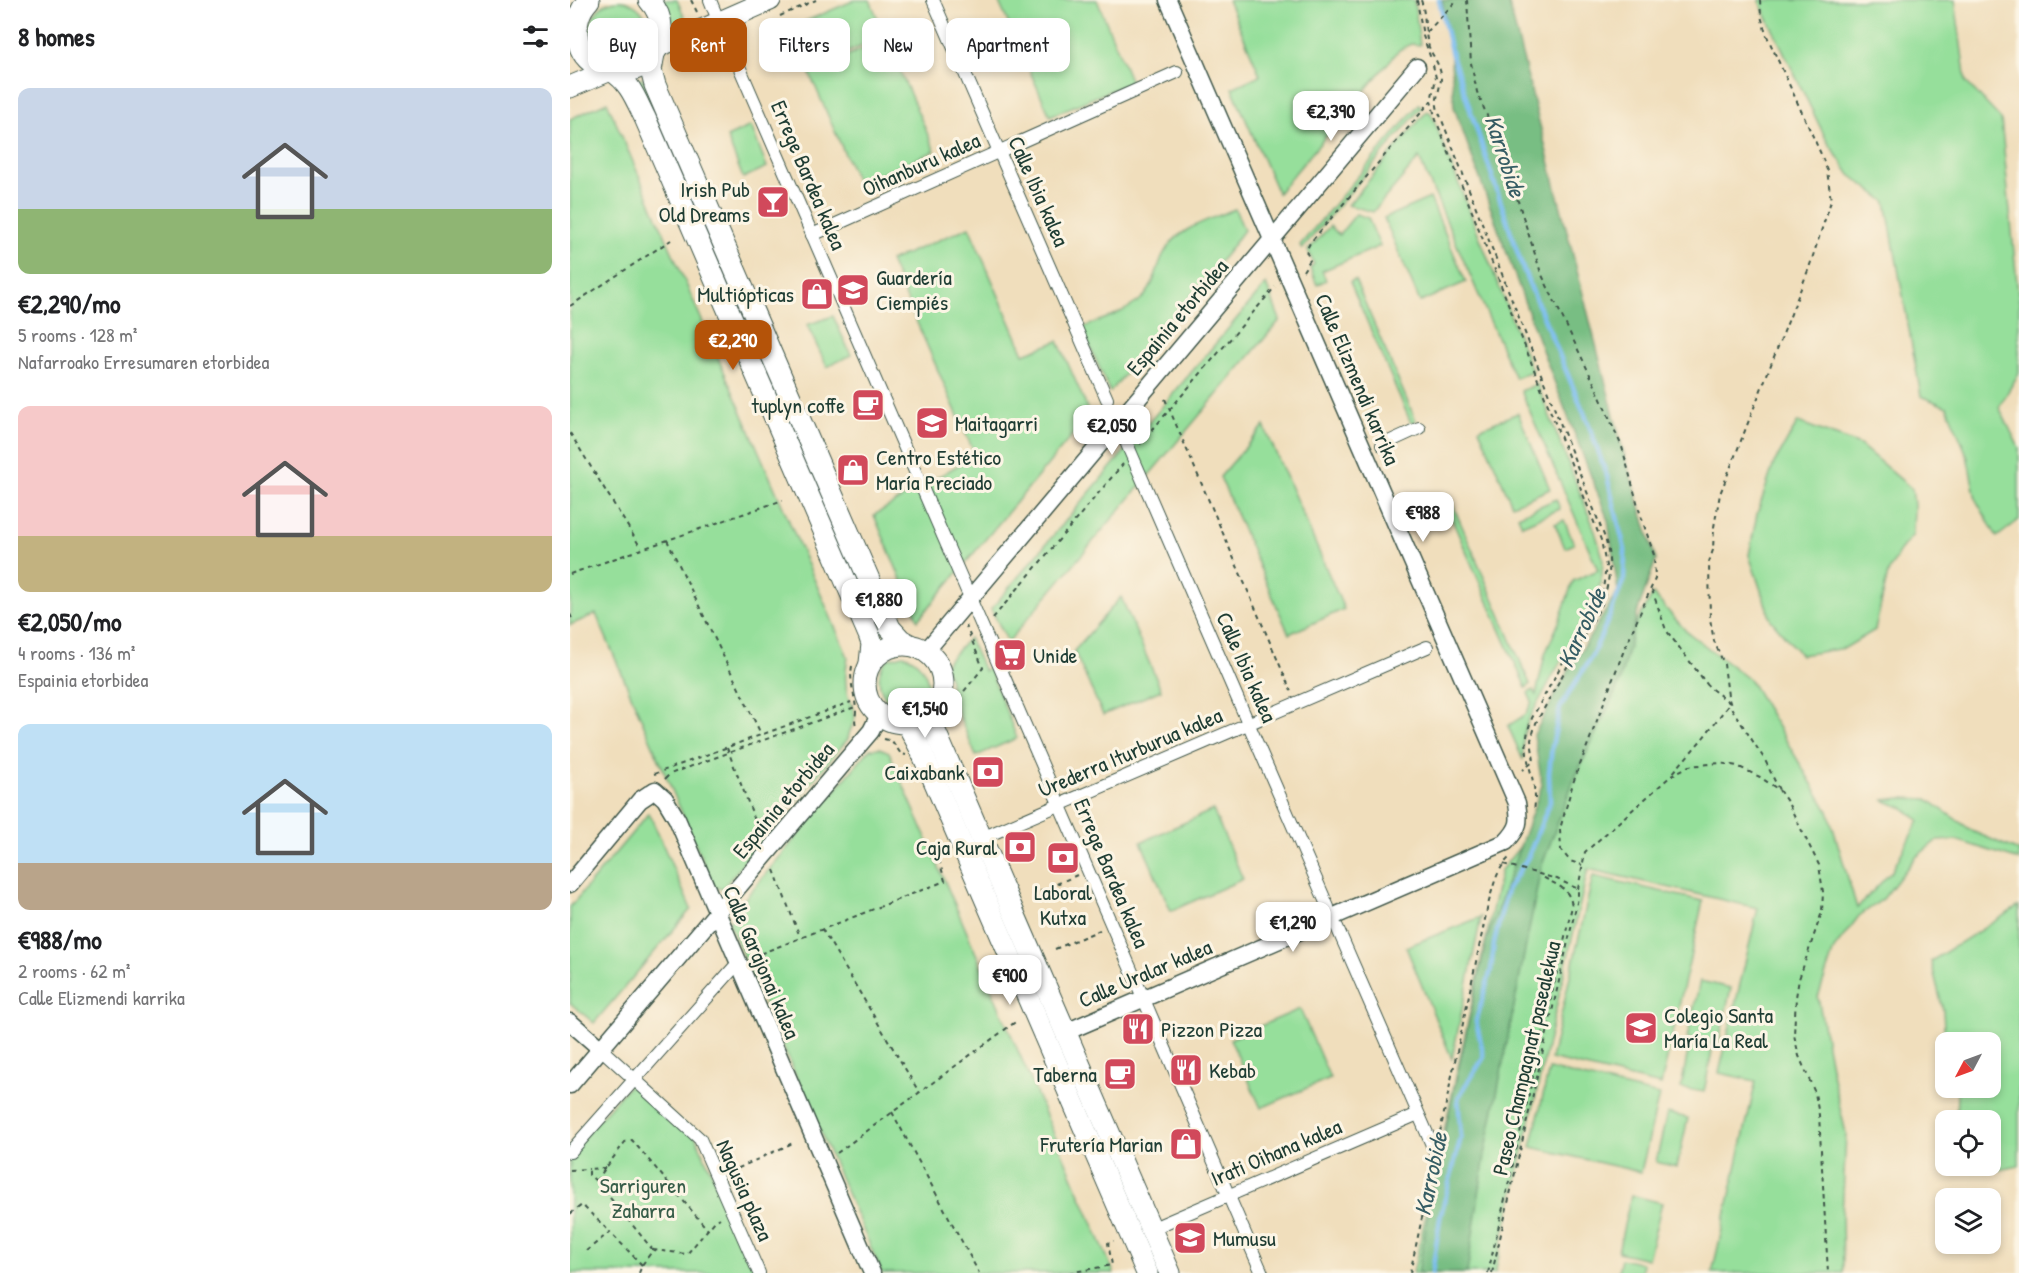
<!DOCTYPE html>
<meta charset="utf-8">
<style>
:root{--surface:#fff;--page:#f2f2f2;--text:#202124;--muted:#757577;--accent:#b45309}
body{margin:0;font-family:"Patrick Hand",sans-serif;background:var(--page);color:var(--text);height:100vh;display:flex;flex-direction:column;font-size:22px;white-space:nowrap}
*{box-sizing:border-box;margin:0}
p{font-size:20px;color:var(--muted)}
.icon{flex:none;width:33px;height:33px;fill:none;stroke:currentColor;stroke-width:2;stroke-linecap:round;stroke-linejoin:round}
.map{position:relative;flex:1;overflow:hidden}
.drawer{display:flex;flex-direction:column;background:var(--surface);width:570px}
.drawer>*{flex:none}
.hud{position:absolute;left:18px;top:18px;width:570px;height:54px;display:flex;gap:12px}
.needle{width:39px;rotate:229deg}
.buttons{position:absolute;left:1365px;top:1032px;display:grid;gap:12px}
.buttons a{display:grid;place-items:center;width:66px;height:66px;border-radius:12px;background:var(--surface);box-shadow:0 3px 9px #0003;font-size:30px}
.price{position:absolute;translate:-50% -51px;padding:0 14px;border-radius:12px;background:#fff;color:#222;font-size:20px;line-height:39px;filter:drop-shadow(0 2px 3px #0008)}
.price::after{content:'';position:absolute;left:50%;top:36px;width:18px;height:14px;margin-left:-9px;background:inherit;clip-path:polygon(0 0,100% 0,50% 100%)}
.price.active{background:var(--accent);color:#fff}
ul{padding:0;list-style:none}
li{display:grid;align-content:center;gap:12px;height:318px;padding:0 18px}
li span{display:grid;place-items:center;height:186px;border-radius:12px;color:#555}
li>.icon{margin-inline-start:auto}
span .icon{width:108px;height:108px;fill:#fffc;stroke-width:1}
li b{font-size:26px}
h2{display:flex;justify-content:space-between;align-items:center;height:72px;padding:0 18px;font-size:26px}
.tag{padding:0 21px;border-radius:12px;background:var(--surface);box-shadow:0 3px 9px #0003;font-size:21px;line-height:54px}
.tag.active{background:var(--accent);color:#fff}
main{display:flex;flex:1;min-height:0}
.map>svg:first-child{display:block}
.green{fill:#96df9b;stroke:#5a8e68;stroke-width:1.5}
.forest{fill:#78be83;stroke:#4c7e5c;stroke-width:1.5}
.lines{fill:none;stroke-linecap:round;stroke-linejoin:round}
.stream{stroke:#7cbef2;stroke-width:4.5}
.pedestrian-casing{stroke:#3e5548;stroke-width:14}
.minor-casing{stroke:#3e5548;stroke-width:19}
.tertiary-casing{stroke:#3e5548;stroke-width:23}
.path{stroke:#3e5548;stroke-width:2;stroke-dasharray:4.5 4.5;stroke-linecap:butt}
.pedestrian{stroke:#fff;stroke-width:12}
.minor{stroke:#fff;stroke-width:16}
.tertiary{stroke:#fff;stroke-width:21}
.labels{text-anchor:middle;stroke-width:6;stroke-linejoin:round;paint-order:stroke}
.street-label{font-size:22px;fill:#1f3d34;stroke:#fcf5e5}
.poi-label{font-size:22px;fill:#1f3d34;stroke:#fcf5e5;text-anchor:start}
.park-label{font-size:22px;fill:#375d49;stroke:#fcf5e5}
.water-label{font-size:24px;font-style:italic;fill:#365d64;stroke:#fcf5e5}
</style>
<main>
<section class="drawer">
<h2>8 homes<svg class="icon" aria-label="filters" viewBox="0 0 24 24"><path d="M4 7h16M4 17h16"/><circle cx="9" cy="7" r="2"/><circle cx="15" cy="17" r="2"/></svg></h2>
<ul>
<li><span style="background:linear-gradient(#c9d6e8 65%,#8fb573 0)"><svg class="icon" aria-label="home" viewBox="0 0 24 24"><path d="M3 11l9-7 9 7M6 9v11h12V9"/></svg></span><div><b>€2,290/mo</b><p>5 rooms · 128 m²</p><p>Nafarroako Erresumaren etorbidea</p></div></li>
<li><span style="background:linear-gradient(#f6c9c9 70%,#c2b280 0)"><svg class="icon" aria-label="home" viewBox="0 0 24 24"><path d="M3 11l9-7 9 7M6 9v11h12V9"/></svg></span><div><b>€2,050/mo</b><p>4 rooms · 136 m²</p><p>Espainia etorbidea</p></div></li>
<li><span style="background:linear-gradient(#bfe0f5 75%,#b9a48a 0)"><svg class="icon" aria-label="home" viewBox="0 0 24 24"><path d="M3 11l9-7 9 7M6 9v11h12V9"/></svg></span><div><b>€988/mo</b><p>2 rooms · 62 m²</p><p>Calle Elizmendi karrika</p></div></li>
</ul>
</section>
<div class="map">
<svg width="1449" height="1273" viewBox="0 0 1449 1273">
<rect width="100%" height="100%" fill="#fcf5e5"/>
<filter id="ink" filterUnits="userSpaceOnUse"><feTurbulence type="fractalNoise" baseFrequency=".0167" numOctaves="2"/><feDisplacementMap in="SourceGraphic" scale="12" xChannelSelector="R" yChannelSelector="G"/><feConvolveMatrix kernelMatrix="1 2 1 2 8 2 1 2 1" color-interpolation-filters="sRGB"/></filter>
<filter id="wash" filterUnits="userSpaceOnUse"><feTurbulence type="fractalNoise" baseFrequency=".008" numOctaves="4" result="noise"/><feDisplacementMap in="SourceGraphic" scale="24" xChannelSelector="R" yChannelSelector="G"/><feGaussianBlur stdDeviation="1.35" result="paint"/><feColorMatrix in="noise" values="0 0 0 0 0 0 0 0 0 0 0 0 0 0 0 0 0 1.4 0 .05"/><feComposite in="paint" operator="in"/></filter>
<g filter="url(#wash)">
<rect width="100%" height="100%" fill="#f0debc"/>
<g class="green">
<path d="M92,0H107L119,27L103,36C102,23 101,9 92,0Z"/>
<path d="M285,0H300L315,36L238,69L220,28Z"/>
<path d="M428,0H527L561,82L480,116Z"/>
<path d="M658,0H844L850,45L841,44L829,50L708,193L662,88L690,75Z"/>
<path d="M1190,0H1385L1396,82L1431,119L1449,304V373L1429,407L1449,448V520L1427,537L1406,500L1397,455L1377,407L1351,396L1316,202L1280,175L1257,141L1190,3Z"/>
<circle cx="49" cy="30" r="29"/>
<path d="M316,39L365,151L288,184L239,72Z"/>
<path d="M73,78L303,607L297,610L67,80Z"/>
<path d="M37,102L278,657C275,671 274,683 278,697C280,703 284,709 285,716C285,724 279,728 278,739L152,889L144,887L26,614L0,625V119Z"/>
<path d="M849,104L852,107L732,249L730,245Z"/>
<path d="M857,111L861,113L962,371L945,378L849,158L803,212L778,205Z"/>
<path d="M181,126L197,167L173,178L157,137Z"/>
<path d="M860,198L896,282L850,302L814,218Z"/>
<path d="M665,209L674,230L658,252L540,392L512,328C531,320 554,313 570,300C585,288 585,271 593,255C606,228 639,220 665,209Z"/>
<path d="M786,214L798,218L810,246L752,271L756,280L747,285L740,268L744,264L738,250L760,226L769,235Z"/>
<path d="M399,227L454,354L488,341L520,414L348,620L304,515L405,455L320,261Z"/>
<path d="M785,280L846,421L841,423L780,282Z"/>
<path d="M696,284L710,320L438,642L421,609Z"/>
<path d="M263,316L281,355L257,367L237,325Z"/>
<path d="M967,384L1024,528L1033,558L1032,575L1028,593L958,721L953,737V760L938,726L956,714L962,702L958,693L963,690L966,695L975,654L989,622L1003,581L1028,570L951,391Z"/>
<path d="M948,413L980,489L942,505L909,429Z"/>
<path d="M1228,422L1290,445L1342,489L1344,505L1343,535L1331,549L1318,573L1305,630L1275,648L1231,655L1201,620L1179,555L1187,514L1204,463Z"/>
<path d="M694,426L774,609L719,634L650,477Z"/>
<path d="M879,496L960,684L956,688L873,499Z"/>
<path d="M986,499L990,509L952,525L948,516Z"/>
<path d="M994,520L1004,544L995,548L985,524Z"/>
<path d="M1083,594L1116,631L1180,680L1258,811L1287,908L1322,871L1349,820L1333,808L1313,800L1332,798L1357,799L1404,832L1449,851V860L1386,840L1366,841L1345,858L1313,899L1289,916L1264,949L1248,997L1264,1083L1276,1133L1272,1216L1273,1273H1142L1186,1081L1149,1073L1188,908L1018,869L925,1273H843L931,870L952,844L1010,720Z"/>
<path d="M551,597L591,690L533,715L504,651Z"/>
<path d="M399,638L414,671L419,668L447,738L406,756L380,694V680L374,665Z"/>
<path d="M333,655C345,658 351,665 356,676C370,711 323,726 311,689C307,677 309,668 318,659Z"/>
<path d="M310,748L319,752L544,1273H312L159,923L167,908L300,749Z"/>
<path d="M643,810L673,879L601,911L571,842Z"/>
<path d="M79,813L121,909L24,1023L0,1003V907Z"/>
<path d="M1023,876L1133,901L1091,1085L981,1059Z"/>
<path d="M1449,906V1166L1430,1170L1415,1166H1420V1120H1386L1387,1094L1385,1088H1420V1042H1376L1375,1045L1373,1010L1361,961Z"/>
<path d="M911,917L882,1059L836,947Z"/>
<path d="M1130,981L1161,988L1148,1046L1117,1038Z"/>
<path d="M730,1009L760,1078L691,1108L660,1039Z"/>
<path d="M1119,1046L1142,1051L1134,1092L1111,1088Z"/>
<path d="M979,1069L1089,1095L1071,1172L961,1147Z"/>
<path d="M64,1080L124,1134L188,1273H0V1152Z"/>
<path d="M1097,1113L1118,1118L1107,1167L1086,1162Z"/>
<path d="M1061,1195L1092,1203L1078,1259L1048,1252Z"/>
<path d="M1051,1259L1073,1264L1071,1273H1048Z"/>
</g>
<path class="forest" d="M872,0H938L1052,447L1086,560L1069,607L1049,684L1003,782L971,868L915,1155L897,1273H848L861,1196L916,941L972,785L964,735L991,683L1048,591L1038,520L969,342L884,107L880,45Z"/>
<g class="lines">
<path class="stream" d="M862,1273L870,1218L891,1137L888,1098L914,1057L906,1021L921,970L924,943L937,890L958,857L980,802L979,773L982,747L990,708L1023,654L1040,615L1054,579L1055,550L1037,476L1017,420L953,269L882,55L869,0"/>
</g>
</g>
<g filter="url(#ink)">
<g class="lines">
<g class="pedestrian-casing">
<g id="pedestrian">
<path d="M140,0L146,15"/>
<path d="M363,0L537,399"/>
<path d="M158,41L397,591"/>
<path d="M242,235L607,72"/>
<path d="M557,444L758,907"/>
<path d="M812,445L849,428"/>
<path d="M402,603L572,995"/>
<path d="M412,838L857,647"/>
<path d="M767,927L866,1154"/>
<path d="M575,1002L692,1273"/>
<path d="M31,1049L130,1139L189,1273"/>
<path d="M0,1152L168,963"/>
<path d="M581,1229L848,1114"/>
</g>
</g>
<g class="minor-casing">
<g id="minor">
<path d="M356,651L847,67"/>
<path d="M0,884L70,800L85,790L95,799L107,819L302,1273"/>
<path d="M0,1022L31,1049"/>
<path d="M496,1032L936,842C950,827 950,822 947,803L598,0"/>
<path d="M0,1085L301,731L309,715"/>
</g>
</g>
<g class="tertiary-casing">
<g id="tertiary">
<path d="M19,0C9,10 5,25 8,39C10,52 17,61 29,67C73,89 112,36 79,0"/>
<path d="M88,46L134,29L200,0"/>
<path d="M84,54L81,70L85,85L320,628L331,640L340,645"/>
<path d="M42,71C60,82 66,100 75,118L299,635L302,644L300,663"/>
<path d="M0,87L38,71"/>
<circle cx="334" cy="684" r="39"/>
<path d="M358,715L600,1273"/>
<path d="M337,723L350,748L577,1273"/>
</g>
</g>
<g class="path">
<path d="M121,0L127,12"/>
<path d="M847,0L853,36L861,59"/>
<path d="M851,0C856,15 854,32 859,47C863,57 871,66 871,77C871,89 864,98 868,110L1035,538C1042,562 1040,581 1032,604L966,723L961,740L964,761L953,770"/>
<path d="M897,0L901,63L907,92L932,151L971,273L1024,383L1052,447L1070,513L1084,555L1085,579L1054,650L1003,783L990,829L991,850L1000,861L1012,865"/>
<path d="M1190,0L1191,16L1196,34L1251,154L1257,170L1261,201L1239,268L1150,494L1144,527L1143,550L1139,562L1140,619L1144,641L1154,664L1158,696L1162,709L1195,760L1209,790"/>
<path d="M210,16L246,0"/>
<path d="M857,32L887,0"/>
<path d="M105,59L112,58L127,51"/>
<path d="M863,65L866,78L861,101L866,120L1031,540L1036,566L1033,590L962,718C946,759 970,774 964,811"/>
<path d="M733,271L740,260L736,251L740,243L861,101"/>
<path d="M0,306L101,240"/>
<path d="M595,399L721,691"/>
<path d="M0,433L71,548"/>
<path d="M570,444L705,287"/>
<path d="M97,540L191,734"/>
<path d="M0,574L213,500"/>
<path d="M1082,590L1096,630L1139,687L1160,703L1133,738L1102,774"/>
<path d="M0,614L2,619L0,620"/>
<path d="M423,618L553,464"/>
<path d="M282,666C279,683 285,694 286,710C286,716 284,720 286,725"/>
<path d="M377,712L413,668L396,626"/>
<path d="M314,739L322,741L331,754L336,755"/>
<path d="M157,748L191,836"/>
<path d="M84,774L281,702"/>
<path d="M95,779L100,774L285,707"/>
<path d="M204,870L230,937"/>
<path d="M1008,889L1015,852L1102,775L1119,766L1150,763L1167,766L1190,777L1209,790L1218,803L1249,865L1253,892L1252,912L1229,979L1226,997L1224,1035L1229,1056L1245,1093L1249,1115L1258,1273"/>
<path d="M462,895L507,875"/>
<path d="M252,929L349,1092"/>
<path d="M485,949L530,930"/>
<path d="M182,957L375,881L368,856L377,852"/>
<path d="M322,1112L409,1273"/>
<path d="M870,1132L918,905C923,888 926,870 939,858"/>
<path d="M267,1153L448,1020"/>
<path d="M0,1170L19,1169"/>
<path d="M160,1172L225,1142"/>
<path d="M26,1181L19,1175V1169L36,1168"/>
<path d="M0,1214L12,1205L40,1232"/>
<path d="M83,1250L26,1181L55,1142L62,1140L138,1230"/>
<path d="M16,1251L40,1232L72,1265"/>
<path d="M69,1273L72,1265L83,1250L117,1254L145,1221L150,1218"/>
<path d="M499,1273L542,1265L538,1243L544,1241"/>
<path d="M840,1273L863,1167"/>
<path d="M918,1273L1002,906C999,887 987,886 973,877"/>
<path d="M922,1273L1008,898V889L987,879L933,864"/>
</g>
<use href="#pedestrian" class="pedestrian"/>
<use href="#minor" class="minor"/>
<use href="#tertiary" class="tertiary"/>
</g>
</g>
<defs>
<g id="bar-square" transform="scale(1.725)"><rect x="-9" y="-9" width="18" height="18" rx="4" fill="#d1495b" stroke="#fcf5e5"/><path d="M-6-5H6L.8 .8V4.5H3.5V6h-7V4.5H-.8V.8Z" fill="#fff"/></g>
<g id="school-square" transform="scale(1.725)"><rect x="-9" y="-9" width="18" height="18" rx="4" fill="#d1495b" stroke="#fcf5e5"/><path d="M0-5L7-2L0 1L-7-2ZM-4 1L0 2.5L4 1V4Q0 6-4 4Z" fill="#fff"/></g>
<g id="shop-square" transform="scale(1.725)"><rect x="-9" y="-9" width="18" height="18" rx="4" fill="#d1495b" stroke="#fcf5e5"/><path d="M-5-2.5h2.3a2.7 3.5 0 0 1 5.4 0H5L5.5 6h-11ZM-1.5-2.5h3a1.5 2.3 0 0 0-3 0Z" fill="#fff"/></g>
<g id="cafe-square" transform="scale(1.725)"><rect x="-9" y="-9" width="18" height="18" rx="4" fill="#d1495b" stroke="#fcf5e5"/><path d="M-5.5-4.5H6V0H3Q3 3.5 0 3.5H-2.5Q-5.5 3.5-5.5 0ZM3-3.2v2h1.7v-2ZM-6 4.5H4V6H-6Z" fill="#fff"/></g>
<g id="supermarket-square" transform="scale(1.725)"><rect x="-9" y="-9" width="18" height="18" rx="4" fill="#d1495b" stroke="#fcf5e5"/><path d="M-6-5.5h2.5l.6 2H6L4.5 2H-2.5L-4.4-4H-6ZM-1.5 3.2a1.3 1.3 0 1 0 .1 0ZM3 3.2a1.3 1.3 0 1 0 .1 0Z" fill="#fff"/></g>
<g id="bank-square" transform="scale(1.725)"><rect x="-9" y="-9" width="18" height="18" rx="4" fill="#d1495b" stroke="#fcf5e5"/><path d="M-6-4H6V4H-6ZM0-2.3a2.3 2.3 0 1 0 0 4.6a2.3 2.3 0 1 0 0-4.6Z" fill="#fff"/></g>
<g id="restaurant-square" transform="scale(1.725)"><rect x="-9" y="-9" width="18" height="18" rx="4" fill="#d1495b" stroke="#fcf5e5"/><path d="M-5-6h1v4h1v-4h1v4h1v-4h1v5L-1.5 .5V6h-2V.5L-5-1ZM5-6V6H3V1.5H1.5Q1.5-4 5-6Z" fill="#fff"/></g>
</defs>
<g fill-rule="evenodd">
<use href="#bar-square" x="203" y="202"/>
<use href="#school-square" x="283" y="290"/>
<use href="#shop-square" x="247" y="294"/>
<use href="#cafe-square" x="298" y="405"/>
<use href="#school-square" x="362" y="423"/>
<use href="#shop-square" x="283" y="470"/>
<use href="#supermarket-square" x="440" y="655"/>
<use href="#bank-square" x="418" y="772"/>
<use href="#bank-square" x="450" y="847"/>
<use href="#bank-square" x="493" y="858"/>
<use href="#school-square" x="1071" y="1028"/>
<use href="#restaurant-square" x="568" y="1029"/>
<use href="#restaurant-square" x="616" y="1070"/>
<use href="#cafe-square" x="550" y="1074"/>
<use href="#shop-square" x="616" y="1144"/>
<use href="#school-square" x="620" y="1238"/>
</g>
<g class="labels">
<g class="street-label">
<text transform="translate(351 164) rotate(-24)" y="8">Oihanburu kalea</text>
<text transform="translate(239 175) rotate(67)" y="8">Errege Bardea kalea</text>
<text transform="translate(469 191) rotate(66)" y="8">Calle Ibia kalea</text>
<text transform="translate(607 317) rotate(-50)" y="8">Espainia etorbidea</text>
<text transform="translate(788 379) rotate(67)" y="8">Calle Elizmendi karrika</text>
<text transform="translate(677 667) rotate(66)" y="8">Calle Ibia kalea</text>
<text transform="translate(560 752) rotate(-23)" y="8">Urederra Iturburua kalea</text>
<text transform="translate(213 800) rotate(-50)" y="8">Espainia etorbidea</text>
<text transform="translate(542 873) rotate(67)" y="8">Errege Bardea kalea</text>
<text transform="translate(192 962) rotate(67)" y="8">Calle Garajonai kalea</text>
<text transform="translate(575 973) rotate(-23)" y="8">Calle Uralar kalea</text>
<text transform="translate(956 1058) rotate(-77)" y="8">Paseo Champagnat pasealekua</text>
<text transform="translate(706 1152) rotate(-23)" y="8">Irati Oihana kalea</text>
<text transform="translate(175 1190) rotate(66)" y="8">Nagusia plaza</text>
</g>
<g class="poi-label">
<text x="180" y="197" text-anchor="end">Irish Pub<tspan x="180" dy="25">Old Dreams</tspan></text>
<text x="306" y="285">Guardería<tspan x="306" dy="25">Ciempiés</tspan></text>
<text x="224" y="302" text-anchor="end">Multiópticas</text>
<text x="275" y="413" text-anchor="end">tuplyn coffe</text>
<text x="385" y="431">Maitagarri</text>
<text x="306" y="465">Centro Estético<tspan x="306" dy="25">María Preciado</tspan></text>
<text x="463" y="663">Unide</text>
<text x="395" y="780" text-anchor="end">Caixabank</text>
<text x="427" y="855" text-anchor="end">Caja Rural</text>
<text x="493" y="900" text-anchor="middle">Laboral<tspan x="493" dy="25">Kutxa</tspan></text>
<text x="1094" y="1023">Colegio Santa<tspan x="1094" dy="25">María La Real</tspan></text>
<text x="591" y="1037">Pizzon Pizza</text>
<text x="639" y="1078">Kebab</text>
<text x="527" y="1082" text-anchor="end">Taberna</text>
<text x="593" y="1152" text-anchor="end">Frutería Marian</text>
<text x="643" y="1246">Mumusu</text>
</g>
<g class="park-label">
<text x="73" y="1193">Sarriguren<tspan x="73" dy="25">Zaharra</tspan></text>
</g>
<g class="water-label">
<text transform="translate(935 156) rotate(72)" y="8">Karrobide</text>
<text transform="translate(1012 628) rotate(-65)" y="8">Karrobide</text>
<text transform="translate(861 1174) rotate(-78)" y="8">Karrobide</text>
</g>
</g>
</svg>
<div class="buttons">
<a><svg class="needle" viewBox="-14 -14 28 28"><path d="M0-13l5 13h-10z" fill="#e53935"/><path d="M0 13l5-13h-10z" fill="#757577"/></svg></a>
<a><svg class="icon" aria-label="locate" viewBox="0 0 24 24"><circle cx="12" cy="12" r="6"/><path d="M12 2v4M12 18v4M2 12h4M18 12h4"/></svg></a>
<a><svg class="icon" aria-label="layers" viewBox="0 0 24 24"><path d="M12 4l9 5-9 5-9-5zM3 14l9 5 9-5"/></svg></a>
</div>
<b class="price" style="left:761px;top:142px">€2,390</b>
<b class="price active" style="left:163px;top:371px">€2,290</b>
<b class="price" style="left:542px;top:456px">€2,050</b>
<b class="price" style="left:853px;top:543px">€988</b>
<b class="price" style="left:309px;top:630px">€1,880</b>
<b class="price" style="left:355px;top:739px">€1,540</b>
<b class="price" style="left:723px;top:953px">€1,290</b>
<b class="price" style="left:440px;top:1006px">€900</b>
<div class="hud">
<a class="tag">Buy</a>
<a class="tag active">Rent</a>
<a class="tag">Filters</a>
<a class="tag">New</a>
<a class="tag">Apartment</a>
</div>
</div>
</main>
